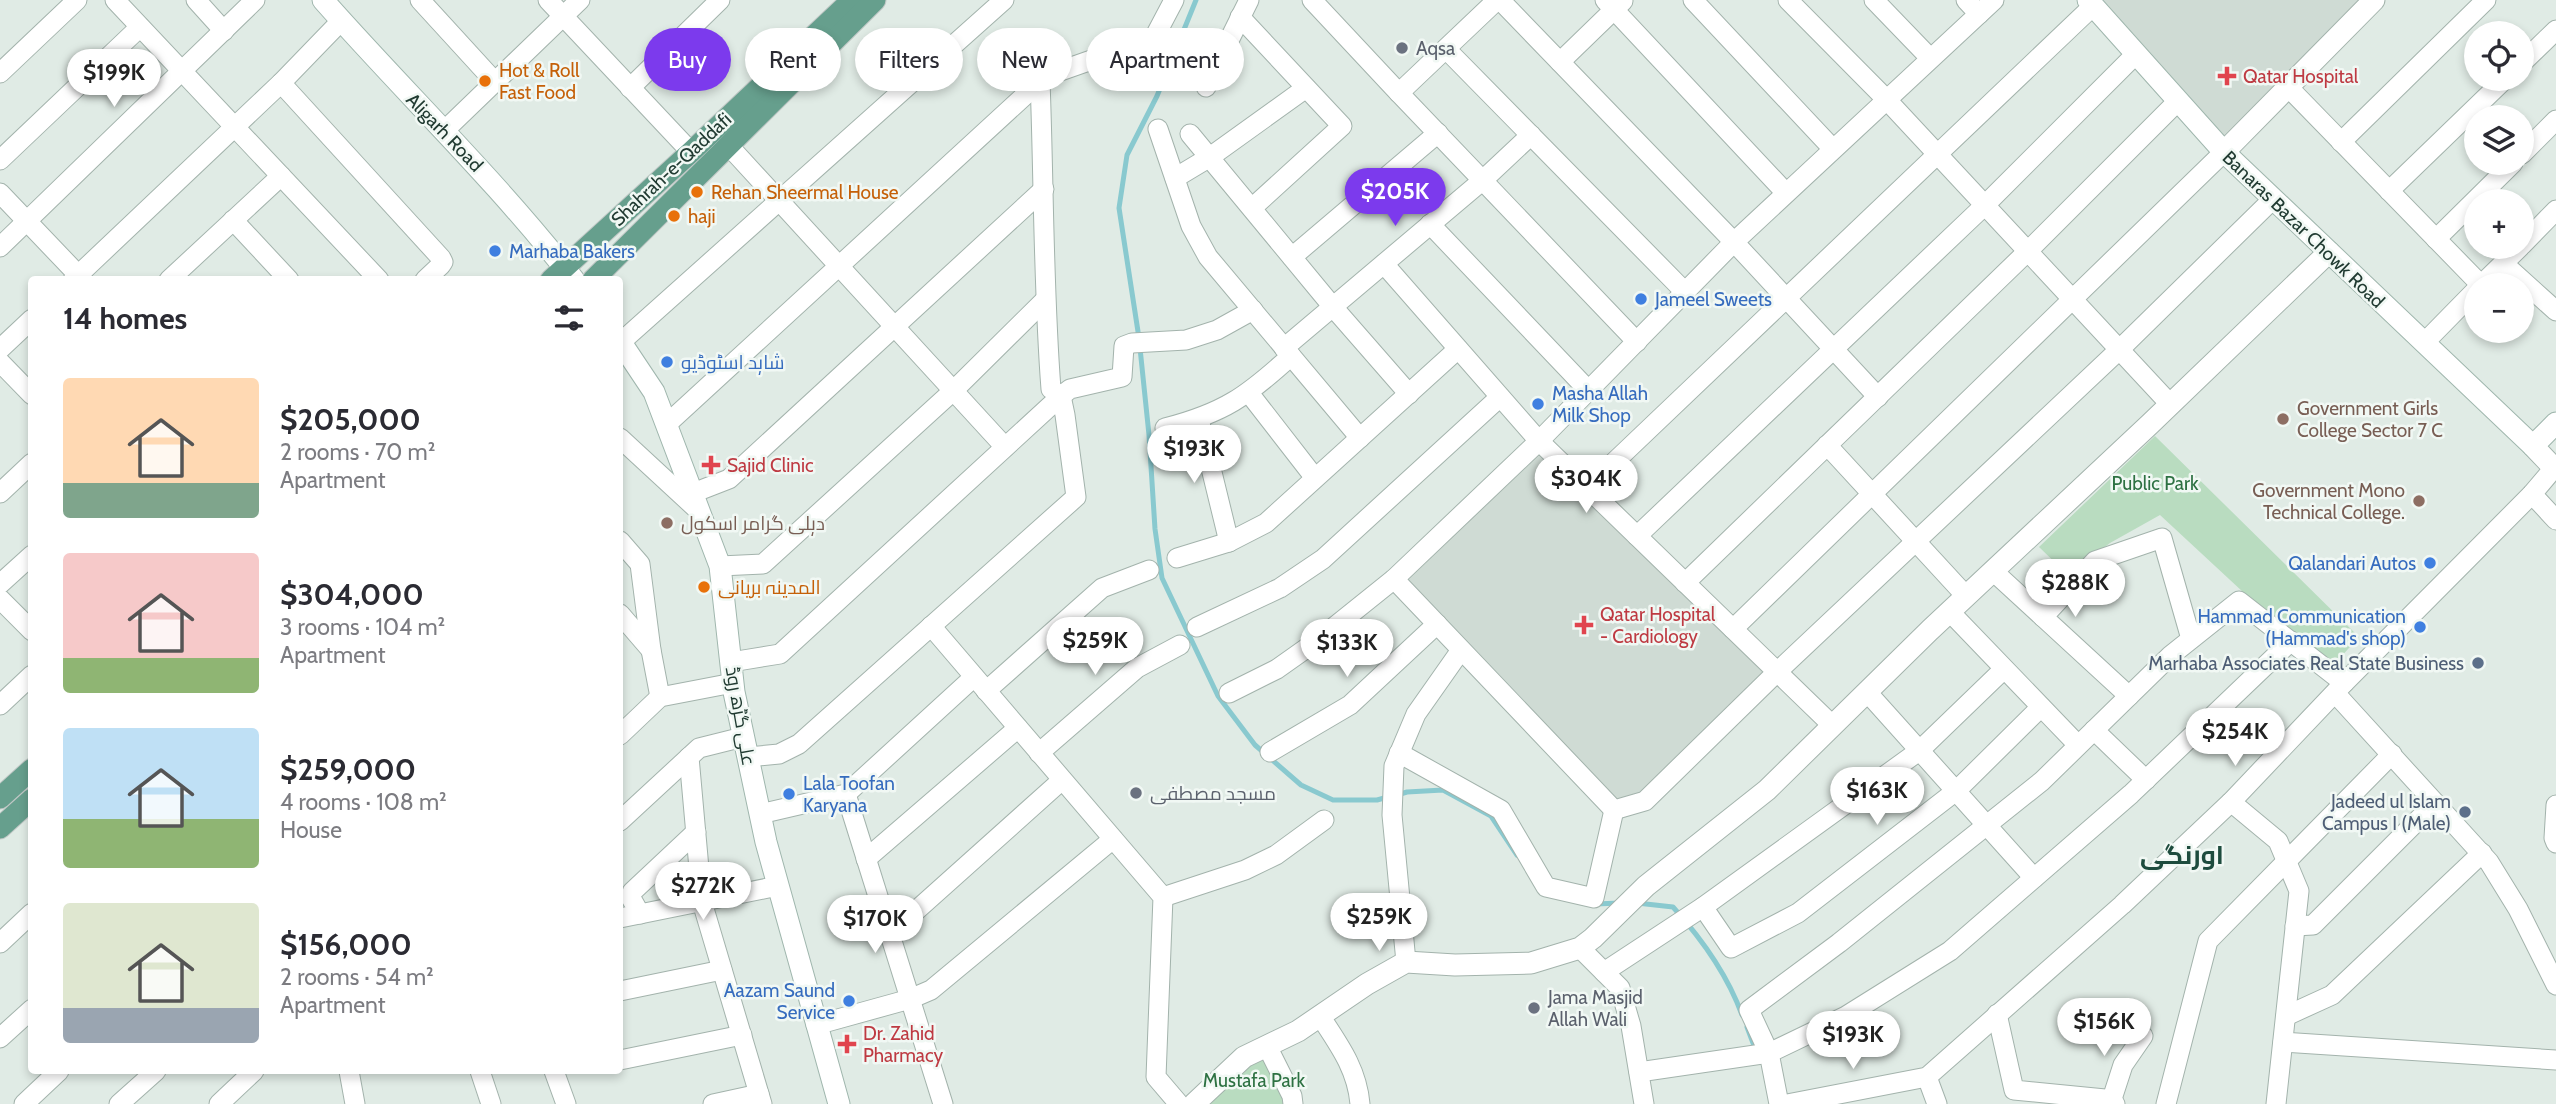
<!DOCTYPE html>
<meta charset="utf-8">
<style>
:root{--surface:#fff;--page:#f2f2f3;--text:#2b2b33;--muted:#7c7c81;--accent:#7c3aed}
body{margin:0;font-family:Cabin,Cairo,sans-serif;background:var(--page);color:var(--text);height:100vh;display:flex;flex-direction:column;font-size:26px;white-space:nowrap}
*{box-sizing:border-box;margin:0}
p{font-size:23px;color:var(--muted)}
.icon{flex:none;width:38px;height:38px;fill:none;stroke:currentColor;stroke-width:2;stroke-linecap:round;stroke-linejoin:round}
.map{position:relative;flex:1;overflow:hidden}
.details{position:absolute;left:28px;top:276px;width:595px;height:798px;display:flex;flex-direction:column;background:var(--surface);border-radius:7px;box-shadow:0 4px 10px #0003}
.details>*{flex:none}
.guide{position:absolute;left:644px;top:28px;width:665px;height:63px;display:flex;gap:14px}
.controls{position:absolute;left:2464px;top:21px;display:grid;gap:14px}
.controls a{display:grid;place-items:center;width:70px;height:70px;border-radius:50%;background:var(--surface);box-shadow:0 4px 10px #0003;font-size:35px}
.price{position:absolute;translate:-50% -60px;padding:0 16px;border-radius:24px;background:#fff;color:#222;font-size:23px;line-height:46px;filter:drop-shadow(0 2px 4px #0008)}
.price::after{content:'';position:absolute;left:50%;top:42px;width:21px;height:16px;margin-left:-10px;background:inherit;clip-path:polygon(0 0,100% 0,50% 100%)}
.price.current{background:var(--accent);color:#fff}
ul{padding:0;list-style:none}
li{display:flex;align-items:center;gap:21px;height:175px;padding:0 35px}
li span{display:grid;place-items:center;flex:none;width:196px;height:140px;border-radius:7px;color:#555}
li>.icon{margin-inline-start:auto}
span .icon{width:84px;height:84px;fill:#fffc;stroke-width:1}
li b{font-size:30px}
h2{display:flex;justify-content:space-between;align-items:center;height:84px;padding:0 35px;font-size:30px}
.pill{padding:0 24px;border-radius:32px;background:var(--surface);box-shadow:0 4px 10px #0003;font-size:24px;line-height:63px}
.pill.current{background:var(--accent);color:#fff}
.map>svg:first-child{display:block}
.built{fill:#cfdbd4}
.green{fill:#b9dcc0}
.lines{fill:none;stroke-linecap:round;stroke-linejoin:round}
.stream{stroke:#89c9cf;stroke-width:5}
.minor-casing{stroke:#a3b3ac;stroke-width:21}
.tertiary-casing{stroke:#a3b3ac;stroke-width:23}
.secondary-casing{stroke:#9fb6ad;stroke-width:23}
.primary-casing{stroke:#c1c8c6;stroke-width:23}
.minor{stroke:#fff;stroke-width:19}
.tertiary{stroke:#fff;stroke-width:21}
.secondary{stroke:#fff;stroke-width:21}
.primary{stroke:#669f8d;stroke-width:21}
.worship-dot{fill:#6b7280;stroke:#f1f8f4;stroke-width:2.5}
.health-dot{fill:#e0444e;stroke:#f1f8f4;stroke-width:2.5}
.food-dot{fill:#e8710a;stroke:#f1f8f4;stroke-width:2.5}
.shop-dot{fill:#3f7fe0;stroke:#f1f8f4;stroke-width:2.5}
.education-dot{fill:#8d6e63;stroke:#f1f8f4;stroke-width:2.5}
.service-dot{fill:#5c6f8a;stroke:#f1f8f4;stroke-width:2.5}
.labels{text-anchor:middle;stroke-width:5;stroke-linejoin:round;paint-order:stroke}
.worship-label{font-size:19px;fill:#5b616d;stroke:#f1f8f4;text-anchor:start}
.food-label{font-size:19px;fill:#c56008;stroke:#f1f8f4;text-anchor:start}
.health-label{font-size:19px;fill:#be3a42;stroke:#f1f8f4;text-anchor:start}
.street-label{font-size:19px;fill:#213b32;stroke:#f1f8f4}
.shop-label{font-size:19px;fill:#366cbe;stroke:#f1f8f4;text-anchor:start}
.education-label{font-size:19px;fill:#785e54;stroke:#f1f8f4;text-anchor:start}
.park-label{font-size:19px;fill:#2d7142;stroke:#f1f8f4}
.service-label{font-size:19px;fill:#4e5e75;stroke:#f1f8f4;text-anchor:end}
.district-label{font-size:26px;font-weight:bold;fill:#1e4c3e;stroke:#f1f8f4}
</style>
<div class="map">
<svg width="2556" height="1104" viewBox="0 0 2556 1104">
<rect width="100%" height="100%" fill="#e0ebe5"/>
<g class="built">
<path d="M2087,0H2374L2224,152Z"/>
<path d="M1539,441L1777,672L1645,801L1614,810L1394,579Z"/>
</g>
<g class="green">
<path d="M2155,436L2359,637L2328,671L2160,515L2110,543L2068,575L2039,547Z"/>
<path d="M1267,1046L1293,1104H1194Z"/>
</g>
<g class="lines">
<g class="stream">
<path d="M1139,338L1119,208L1127,155L1157,96L1196,0"/>
<path d="M1140,348L1149,435L1155,529L1162,578L1218,696L1255,745L1301,785L1333,800H1377L1388,797"/>
<path d="M1397,795L1407,792L1443,790L1491,816L1517,855"/>
<path d="M1637,903L1673,907C1701,938 1728,976 1742,1015"/>
<path d="M1595,904L1620,903"/>
<path d="M1747,1027L1756,1051"/>
</g>
<g class="minor-casing">
<g id="minor">
<path d="M115,0L379,280"/>
<path d="M196,0L224,31"/>
<path d="M420,0L495,82"/>
<path d="M548,0L691,152"/>
<path d="M1312,0L1399,93"/>
<path d="M1497,0L1399,93L1637,342"/>
<path d="M1500,0L1734,242L1878,397"/>
<path d="M1605,0L1786,193"/>
<path d="M1693,0L1833,149"/>
<path d="M1788,0L1886,99L2170,404"/>
<path d="M1874,0L1930,58"/>
<path d="M1966,0L1979,14"/>
<path d="M1240,17L1342,126L1252,208"/>
<path d="M1446,49L1685,292"/>
<path d="M1560,62L1623,1"/>
<path d="M2522,63L2556,30"/>
<path d="M0,73L77,0"/>
<path d="M281,83L441,258L443,262L441,265L425,280"/>
<path d="M1206,87L1249,0"/>
<path d="M2288,87L2481,285"/>
<path d="M630,88L720,0"/>
<path d="M1158,129L1191,226L1208,257L1360,438"/>
<path d="M444,131L580,0"/>
<path d="M1190,134L1333,307L1409,394"/>
<path d="M2341,142L2486,0"/>
<path d="M728,145L1005,447"/>
<path d="M2522,154L2556,120"/>
<path d="M0,160L140,27"/>
<path d="M1175,178L1210,157L1306,88"/>
<path d="M2389,191L2505,79"/>
<path d="M0,193L83,280"/>
<path d="M233,220L289,280"/>
<path d="M1430,224L1589,391"/>
<path d="M2436,239L2513,163"/>
<path d="M2522,245L2556,210"/>
<path d="M0,247L255,0"/>
<path d="M1292,257L1438,133"/>
<path d="M1384,264L1539,441L1832,725"/>
<path d="M2504,264L2556,311"/>
<path d="M73,280L281,83L341,21"/>
<path d="M169,280L281,176"/>
<path d="M2481,285L2520,247"/>
<path d="M621,342L1004,0"/>
<path d="M2424,343L2476,290"/>
<path d="M1284,348L1483,180L1531,135"/>
<path d="M0,349L32,319"/>
<path d="M0,362L32,395"/>
<path d="M1249,393L1315,478"/>
<path d="M1199,419L1229,542"/>
<path d="M667,424L1046,76L1154,38L1174,0"/>
<path d="M1165,428C1224,413 1247,396 1291,356"/>
<path d="M620,438L699,511"/>
<path d="M1827,445L1966,596"/>
<path d="M1587,488L2093,6"/>
<path d="M0,493L32,463"/>
<path d="M693,493L729,479L1044,189"/>
<path d="M2532,494L2556,520"/>
<path d="M1637,536L1985,205L2136,54"/>
<path d="M620,541L640,564L651,650L660,697"/>
<path d="M1177,558L1229,542L1266,523L1458,349"/>
<path d="M720,566L763,564L953,391L1044,301"/>
<path d="M1993,571L2129,696"/>
<path d="M1394,579L1614,810L1645,801L1777,672L2120,349L2273,199"/>
<path d="M1685,583L2028,251L2178,101"/>
<path d="M0,584L32,555"/>
<path d="M0,599L32,631"/>
<path d="M1950,612L2078,745"/>
<path d="M620,614L651,650"/>
<path d="M2043,617L2095,561L2162,538L2191,639"/>
<path d="M931,626L1163,897L1156,1077L1179,1104"/>
<path d="M1197,627L1280,588L1323,559L1500,397"/>
<path d="M1733,629L2224,152"/>
<path d="M731,662L780,654L1061,396L1070,389L1122,377L1124,346L1132,343L1186,340L1217,330L1253,310"/>
<path d="M986,691L1102,588L1149,570"/>
<path d="M1867,692L2034,878"/>
<path d="M1229,693L1277,669L1318,640L1394,579L1539,441L1734,242L1994,0"/>
<path d="M2335,693L2489,862L2518,909L2556,985"/>
<path d="M0,705L32,675"/>
<path d="M2094,730L2146,780"/>
<path d="M620,735L660,697L733,683"/>
<path d="M1270,752L1350,705L1437,624"/>
<path d="M1039,753L1137,668L1180,645"/>
<path d="M1399,753L1501,810L1546,887L1594,898L1614,810"/>
<path d="M689,757L702,902L762,1104"/>
<path d="M748,757L779,754L799,744L1076,497L1065,415L1061,396L1051,389C1043,286 1044,184 1040,81"/>
<path d="M846,794L943,1104"/>
<path d="M2231,802L2278,841L2299,891L2276,1104"/>
<path d="M2556,805L2554,838L2556,843"/>
<path d="M760,814L846,794L974,677"/>
<path d="M620,821L699,748L743,737"/>
<path d="M866,859L1018,728"/>
<path d="M1163,897L1245,870L1276,855L1324,820"/>
<path d="M1703,907L1731,948L1798,913L1956,791L2041,707"/>
<path d="M640,914L631,898L632,892L696,832"/>
<path d="M620,918L778,886"/>
<path d="M2295,926L2313,925L2435,803"/>
<path d="M890,934L1062,780"/>
<path d="M0,943L32,913"/>
<path d="M1580,948L1620,988L1631,1026L1644,1104"/>
<path d="M1406,962L1392,815L1394,766L1416,714L1461,650"/>
<path d="M1604,972L1703,907L1919,751L2004,669"/>
<path d="M620,991L722,970"/>
<path d="M1997,1014L2014,1090L2105,1099L2115,1104"/>
<path d="M1320,1016C1339,1045 1357,1069 1360,1104"/>
<path d="M2286,1016L2332,995L2482,853"/>
<path d="M816,1025L910,999L931,990L1113,839"/>
<path d="M0,1038L32,1009"/>
<path d="M2283,1042L2556,1060"/>
<path d="M1267,1046L1292,1096L1293,1104"/>
<path d="M620,1060L742,1035"/>
<path d="M349,1071L355,1104"/>
<path d="M480,1071L491,1104"/>
<path d="M554,1071L566,1104"/>
<path d="M1639,1072L1769,1053L1846,1016L1950,951L2131,794L2291,641"/>
<path d="M1927,1077L1937,1104"/>
<path d="M2111,1102L2123,1065L2143,1036"/>
<path d="M24,1104L59,1071"/>
<path d="M119,1104L156,1071"/>
<path d="M219,1104L254,1071"/>
<path d="M713,1104L759,1094"/>
<path d="M1779,1104L1769,1053L1749,1010L1839,943L2042,781L2170,656L2239,601L2344,683"/>
<path d="M1787,1104L1927,1077L2122,905L2231,802L2344,683L2532,494L2554,468"/>
<path d="M2166,1104L2208,941L2392,754"/>
</g>
</g>
<g class="tertiary-casing">
<g id="tertiary">
<path d="M2224,152L2374,0"/>
<path d="M2533,446L2554,468"/>
<path d="M1194,1104L1244,1057L1298,1031L1367,984L1406,962L1455,965L1531,963L1580,948L1593,938L1646,886L1767,790L1930,630L2150,424L2329,252"/>
</g>
</g>
<g class="secondary-casing">
<g id="secondary">
<path d="M323,0C406,94 497,181 574,280"/>
<path d="M2088,0L2224,152L2533,446L2556,423"/>
<path d="M620,341L654,392L720,566L734,692L766,842L839,1104"/>
<path d="M2554,468L2556,466"/>
</g>
</g>
<g class="primary-casing">
<g id="primary">
<path d="M551,280L691,152L852,0"/>
<path d="M593,280L875,0"/>
<path d="M0,798L32,769"/>
<path d="M0,828L32,799"/>
</g>
</g>
<use href="#minor" class="minor"/>
<use href="#tertiary" class="tertiary"/>
<use href="#secondary" class="secondary"/>
<use href="#primary" class="primary"/>
</g>
<g class="worship-dot">
<circle cx="1402" cy="48" r="7"/>
<circle cx="1136" cy="793" r="7"/>
<circle cx="1534" cy="1008" r="7"/>
</g>
<g class="health-dot">
<path d="M2223.5 65.5h7v7h7v7h-7v7h-7v-7h-7v-7h7z"/>
<path d="M707.5 454.5h7v7h7v7h-7v7h-7v-7h-7v-7h7z"/>
<path d="M1580.5 614.5h7v7h7v7h-7v7h-7v-7h-7v-7h7z"/>
<path d="M843.5 1033.5h7v7h7v7h-7v7h-7v-7h-7v-7h7z"/>
</g>
<g class="food-dot">
<circle cx="485" cy="81" r="7"/>
<circle cx="697" cy="192" r="7"/>
<circle cx="674" cy="216" r="7"/>
<circle cx="704" cy="587" r="7"/>
</g>
<g class="shop-dot">
<circle cx="495" cy="251" r="7"/>
<circle cx="1641" cy="299" r="7"/>
<circle cx="667" cy="362" r="7"/>
<circle cx="1538" cy="404" r="7"/>
<circle cx="2430" cy="563" r="7"/>
<circle cx="2420" cy="627" r="7"/>
<circle cx="789" cy="794" r="7"/>
<circle cx="849" cy="1001" r="7"/>
</g>
<g class="education-dot">
<circle cx="2283" cy="419" r="7"/>
<circle cx="2419" cy="501" r="7"/>
<circle cx="667" cy="523" r="7"/>
</g>
<g class="service-dot">
<circle cx="2478" cy="663" r="7"/>
<circle cx="2465" cy="812" r="7"/>
</g>
<g class="labels">
<g class="worship-label">
<text x="1416" y="55">Aqsa</text>
<text x="1150" y="800">مسجد مصطفی</text>
<text x="1548" y="1004">Jama Masjid<tspan x="1548" dy="22">Allah Wali</tspan></text>
</g>
<g class="food-label">
<text x="499" y="77">Hot &amp; Roll<tspan x="499" dy="22">Fast Food</tspan></text>
<text x="711" y="199">Rehan Sheermal House</text>
<text x="688" y="223">haji</text>
<text x="718" y="594">المدینہ بریانی</text>
</g>
<g class="health-label">
<text x="2243" y="83">Qatar Hospital</text>
<text x="727" y="472">Sajid Clinic</text>
<text x="1600" y="621">Qatar Hospital<tspan x="1600" dy="22">- Cardiology</tspan></text>
<text x="863" y="1040">Dr. Zahid<tspan x="863" dy="22">Pharmacy</tspan></text>
</g>
<g class="street-label">
<text transform="translate(445 132) rotate(46)" y="7">Aligarh Road</text>
<text transform="translate(671 169) rotate(-43)" y="7">Shahrah-e-Qaddafi</text>
<text transform="translate(2304 229) rotate(44)" y="7">Banaras Bazar Chowk Road</text>
<text transform="translate(741 716) rotate(80)" y="7">علی گڑھ روڈ</text>
</g>
<g class="shop-label">
<text x="509" y="258">Marhaba Bakers</text>
<text x="1655" y="306">Jameel Sweets</text>
<text x="681" y="369">شاہد اسٹوڈیو</text>
<text x="1552" y="400">Masha Allah<tspan x="1552" dy="22">Milk Shop</tspan></text>
<text x="2416" y="570" text-anchor="end">Qalandari Autos</text>
<text x="2406" y="623" text-anchor="end">Hammad Communication<tspan x="2406" dy="22">(Hammad's shop)</tspan></text>
<text x="803" y="790">Lala Toofan<tspan x="803" dy="22">Karyana</tspan></text>
<text x="835" y="997" text-anchor="end">Aazam Saund<tspan x="835" dy="22">Service</tspan></text>
</g>
<g class="education-label">
<text x="2297" y="415">Government Girls<tspan x="2297" dy="22">College Sector 7 C</tspan></text>
<text x="2405" y="497" text-anchor="end">Government Mono<tspan x="2405" dy="22">Technical College.</tspan></text>
<text x="681" y="530">دہلی گرامر اسکول</text>
</g>
<g class="park-label">
<text x="2155" y="490">Public Park</text>
<text x="1254" y="1087">Mustafa Park</text>
</g>
<g class="service-label">
<text x="2464" y="670">Marhaba Associates Real State Business</text>
<text x="2451" y="808">Jadeed ul Islam<tspan x="2451" dy="22">Campus I (Male)</tspan></text>
</g>
<g class="district-label">
<text x="2182" y="864">اورنگی</text>
</g>
</g>
</svg>
<div class="controls">
<a><svg class="icon" aria-label="locate" viewBox="0 0 24 24"><circle cx="12" cy="12" r="6"/><path d="M12 2v4M12 18v4M2 12h4M18 12h4"/></svg></a>
<a><svg class="icon" aria-label="layers" viewBox="0 0 24 24"><path d="M12 4l9 5-9 5-9-5zM3 14l9 5 9-5"/></svg></a>
<a>+</a>
<a>−</a>
</div>
<b class="price" style="left:114px;top:109px">$199K</b>
<b class="price current" style="left:1395px;top:228px">$205K</b>
<b class="price" style="left:1194px;top:485px">$193K</b>
<b class="price" style="left:1586px;top:515px">$304K</b>
<b class="price" style="left:2075px;top:619px">$288K</b>
<b class="price" style="left:1095px;top:677px">$259K</b>
<b class="price" style="left:1347px;top:679px">$133K</b>
<b class="price" style="left:2235px;top:768px">$254K</b>
<b class="price" style="left:1877px;top:827px">$163K</b>
<b class="price" style="left:703px;top:922px">$272K</b>
<b class="price" style="left:1379px;top:953px">$259K</b>
<b class="price" style="left:875px;top:955px">$170K</b>
<b class="price" style="left:2104px;top:1058px">$156K</b>
<b class="price" style="left:1853px;top:1071px">$193K</b>
<div class="guide">
<a class="pill current">Buy</a>
<a class="pill">Rent</a>
<a class="pill">Filters</a>
<a class="pill">New</a>
<a class="pill">Apartment</a>
</div>
<section class="details">
<h2>14 homes<svg class="icon" aria-label="filters" viewBox="0 0 24 24"><path d="M4 7h16M4 17h16"/><circle cx="9" cy="7" r="2"/><circle cx="15" cy="17" r="2"/></svg></h2>
<ul>
<li><span style="background:linear-gradient(#ffd9b3 75%,#7fa58c 0)"><svg class="icon" aria-label="home" viewBox="0 0 24 24"><path d="M3 11l9-7 9 7M6 9v11h12V9"/></svg></span><div><b>$205,000</b><p>2 rooms · 70 m²</p><p>Apartment</p></div></li>
<li><span style="background:linear-gradient(#f6c9c9 75%,#8fb573 0)"><svg class="icon" aria-label="home" viewBox="0 0 24 24"><path d="M3 11l9-7 9 7M6 9v11h12V9"/></svg></span><div><b>$304,000</b><p>3 rooms · 104 m²</p><p>Apartment</p></div></li>
<li><span style="background:linear-gradient(#bfe0f5 65%,#8fb573 0)"><svg class="icon" aria-label="home" viewBox="0 0 24 24"><path d="M3 11l9-7 9 7M6 9v11h12V9"/></svg></span><div><b>$259,000</b><p>4 rooms · 108 m²</p><p>House</p></div></li>
<li><span style="background:linear-gradient(#dfe7d0 75%,#9aa5b1 0)"><svg class="icon" aria-label="home" viewBox="0 0 24 24"><path d="M3 11l9-7 9 7M6 9v11h12V9"/></svg></span><div><b>$156,000</b><p>2 rooms · 54 m²</p><p>Apartment</p></div></li>
</ul>
</section>
</div>
